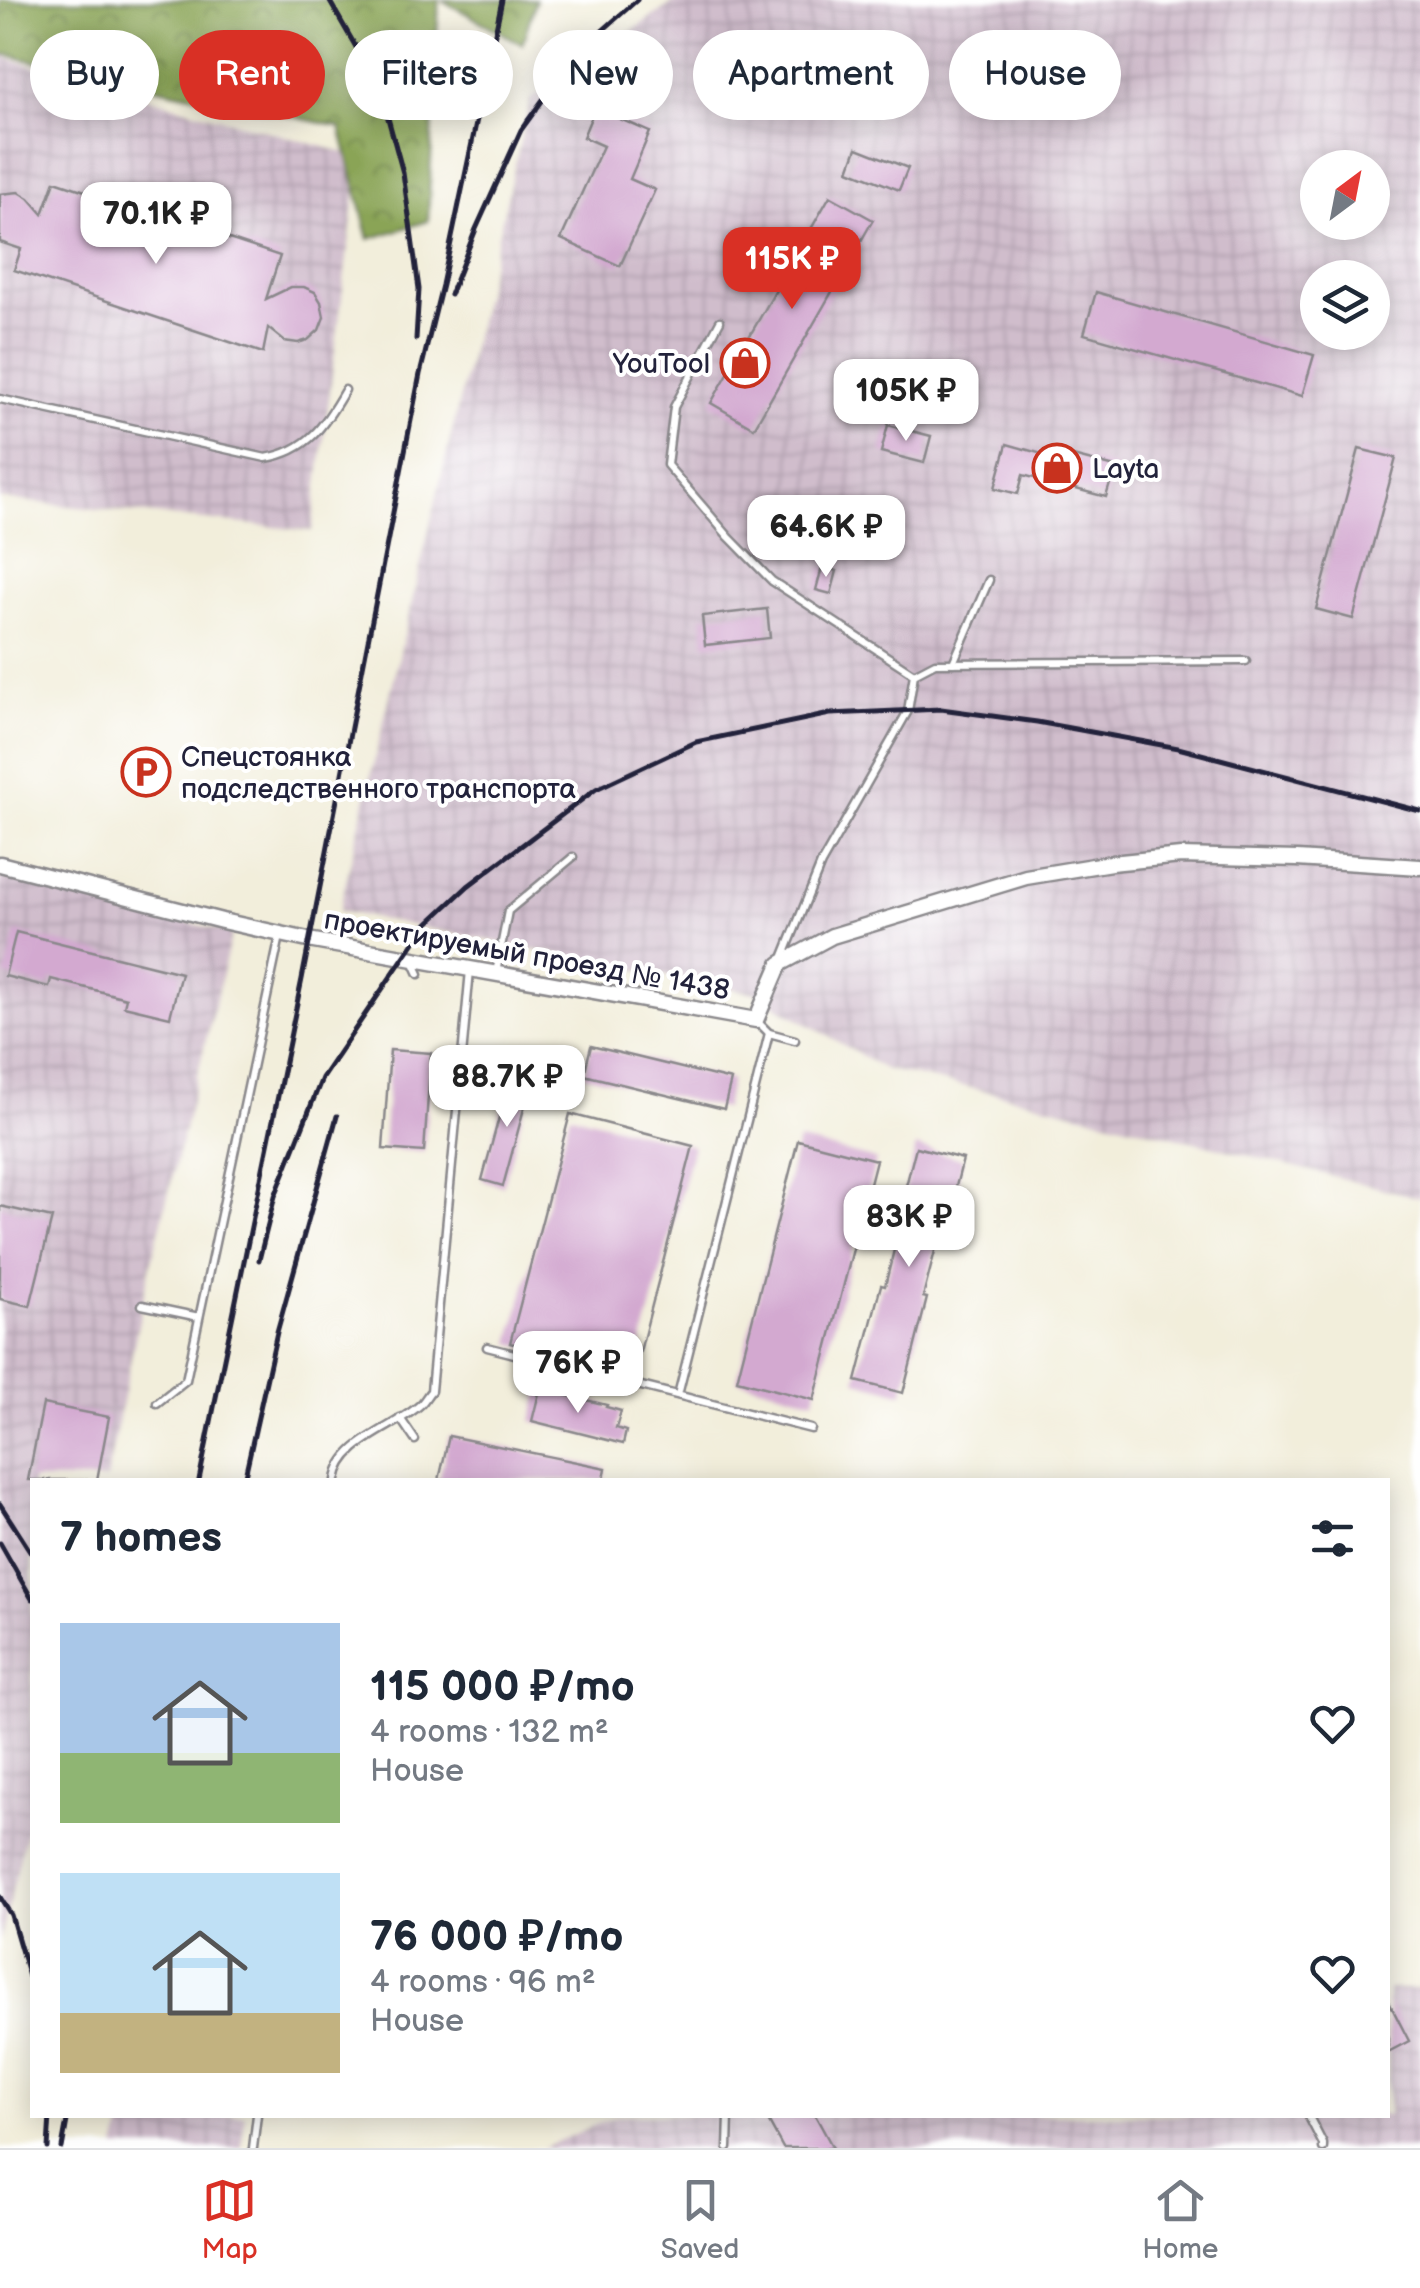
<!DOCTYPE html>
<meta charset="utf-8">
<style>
:root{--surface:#fff;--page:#f2f2f3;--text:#1f2937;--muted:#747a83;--line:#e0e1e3;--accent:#d93025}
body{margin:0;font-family:"Balsamiq Sans",sans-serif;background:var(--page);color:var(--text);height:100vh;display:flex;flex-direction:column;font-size:38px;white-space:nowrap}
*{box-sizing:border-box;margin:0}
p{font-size:32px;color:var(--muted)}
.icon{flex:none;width:55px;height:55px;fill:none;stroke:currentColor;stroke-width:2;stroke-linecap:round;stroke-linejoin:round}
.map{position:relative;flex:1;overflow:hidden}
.drawer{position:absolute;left:30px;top:1478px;width:1360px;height:640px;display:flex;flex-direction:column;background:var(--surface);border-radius:0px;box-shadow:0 5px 25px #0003}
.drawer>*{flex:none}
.top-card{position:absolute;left:30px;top:30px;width:1360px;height:90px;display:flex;gap:20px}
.needle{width:65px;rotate:32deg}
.controls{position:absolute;left:1300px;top:150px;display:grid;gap:20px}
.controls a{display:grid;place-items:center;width:90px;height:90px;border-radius:50%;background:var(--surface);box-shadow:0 5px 25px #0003;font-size:50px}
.price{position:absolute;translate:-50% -85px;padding:0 22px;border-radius:20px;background:#fff;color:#222;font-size:32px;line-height:65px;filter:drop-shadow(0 2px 5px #0008)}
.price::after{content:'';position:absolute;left:50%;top:60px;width:30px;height:22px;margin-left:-15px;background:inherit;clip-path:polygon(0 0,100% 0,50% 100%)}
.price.active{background:var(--accent);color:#fff}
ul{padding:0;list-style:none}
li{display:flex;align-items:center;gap:30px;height:250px;padding:0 30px}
li span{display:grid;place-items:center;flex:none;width:280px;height:200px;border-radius:0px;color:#555}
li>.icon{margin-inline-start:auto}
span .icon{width:120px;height:120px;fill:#fffc;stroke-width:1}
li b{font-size:42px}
h2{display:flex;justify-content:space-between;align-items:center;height:120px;padding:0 30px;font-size:42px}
.tag{padding:0 35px;border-radius:45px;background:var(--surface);box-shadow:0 5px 25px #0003;font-size:35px;line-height:90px}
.tag.active{background:var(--accent);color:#fff}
.tab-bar{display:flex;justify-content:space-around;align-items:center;height:140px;border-top:2px solid var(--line);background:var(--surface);font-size:28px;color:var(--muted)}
.tab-bar a{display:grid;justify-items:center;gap:5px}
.tab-bar .active{color:var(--accent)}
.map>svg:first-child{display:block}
.industrial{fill:url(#industrial-grid);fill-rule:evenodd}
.forest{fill:url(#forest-crowns);stroke:#566348;stroke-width:2.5}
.building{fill:#d3a9d0}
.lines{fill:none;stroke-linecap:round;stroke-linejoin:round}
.service-casing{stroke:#8a888b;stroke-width:11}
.minor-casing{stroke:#8a888b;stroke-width:19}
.service{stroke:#fff;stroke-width:6}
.minor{stroke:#fff;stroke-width:14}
.rail{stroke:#22223b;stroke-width:5}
.labels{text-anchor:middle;stroke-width:8;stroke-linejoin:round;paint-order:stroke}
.poi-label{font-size:28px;fill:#22223b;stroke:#fff;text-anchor:start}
.street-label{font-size:28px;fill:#22223b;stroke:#fff}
</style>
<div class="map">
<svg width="1420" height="2148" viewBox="0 0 1420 2148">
<defs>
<pattern id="industrial-grid" width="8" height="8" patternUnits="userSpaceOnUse" patternTransform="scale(2.5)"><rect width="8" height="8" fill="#d0bdcc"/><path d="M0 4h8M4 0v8" fill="none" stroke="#b2a2b0"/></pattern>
<pattern id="forest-crowns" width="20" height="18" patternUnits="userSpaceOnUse" patternTransform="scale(2.5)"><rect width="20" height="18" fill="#8aa456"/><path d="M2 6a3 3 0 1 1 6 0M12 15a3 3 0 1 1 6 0" fill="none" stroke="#708548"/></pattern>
</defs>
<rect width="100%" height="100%" fill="#fff"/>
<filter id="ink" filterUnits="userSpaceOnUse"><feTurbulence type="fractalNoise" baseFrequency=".01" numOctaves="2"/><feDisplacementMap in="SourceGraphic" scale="20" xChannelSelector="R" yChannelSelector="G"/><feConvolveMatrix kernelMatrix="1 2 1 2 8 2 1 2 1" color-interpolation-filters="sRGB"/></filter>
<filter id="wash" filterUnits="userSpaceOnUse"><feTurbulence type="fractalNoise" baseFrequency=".0048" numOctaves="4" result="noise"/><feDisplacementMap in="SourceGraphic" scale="40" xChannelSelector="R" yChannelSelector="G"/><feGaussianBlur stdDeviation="2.25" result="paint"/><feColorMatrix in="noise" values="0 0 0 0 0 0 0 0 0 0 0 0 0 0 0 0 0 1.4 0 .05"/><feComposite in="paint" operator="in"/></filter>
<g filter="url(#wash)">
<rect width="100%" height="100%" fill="#f2eedb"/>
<g class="industrial">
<path d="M677,0H1420V1198L1026,1100L884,1069L755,993L339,911L530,100ZM1318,168H1372V222H1318ZM1318,278H1372V332H1318Z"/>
<path d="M0,41L6,58L360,157L312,531L0,499Z"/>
<path d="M0,877L232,933L147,1281L106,1480H32V1806L0,1942Z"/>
<path d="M1388,1989H1420V2148H542L618,2115H1388Z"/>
<path d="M125,2115H245L241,2148H116Z"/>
</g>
<g class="forest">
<path d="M0,0H439L428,221L369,239L340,127L0,54Z"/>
<path d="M441,0H536L522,44Z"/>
</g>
<g id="blocks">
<g class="building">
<path d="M595,108L650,132L630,179L655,190L620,266L561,239L603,146L583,137Z"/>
<path d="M857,148L908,168L899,190L849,170Z"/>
<path d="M55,181L280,256L266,299L291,287H304L315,292L321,302L324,317L319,330L308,340L298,343L284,341L268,328L263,353L14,270L21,249L0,242V194L19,192L29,198L43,214Z"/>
<path d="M830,196L873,220L754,428L711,403Z"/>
<path d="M1096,292L1314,355L1302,396L1084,334Z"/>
<path d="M888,425L931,436L924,463L881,452Z"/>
<path d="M1007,444L1049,456L1050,450L1115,467L1106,497L1023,475L1018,494L995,488Z"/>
<path d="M1359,449L1396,458L1353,619L1316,609Z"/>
<path d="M822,567L837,571L831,594L816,590Z"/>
<path d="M767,609L770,638L705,645L702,616Z"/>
<path d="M16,932L181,973L170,1017L124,1006L126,998L51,979L49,987L5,976Z"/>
<path d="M591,1046L731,1080L724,1109L584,1075Z"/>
<path d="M390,1050L431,1053L424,1152L383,1149Z"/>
<path d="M511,1073L532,1079L503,1186L482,1180Z"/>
<path d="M570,1114L693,1146L634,1375L510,1343Z"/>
<path d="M798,1140L876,1160L814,1400L737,1380Z"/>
<path d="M916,1147L963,1159L945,1229L941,1228L923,1297L927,1298L903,1393L856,1381L881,1285L885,1286L902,1218L898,1217Z"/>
<path d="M0,1206L52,1218L30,1306L0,1299Z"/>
<path d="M540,1389L607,1405L606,1407L621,1411L616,1428L626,1431L623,1444L532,1421Z"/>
<path d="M43,1404L109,1417L97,1480H28Z"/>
<path d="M449,1436L606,1468L604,1480H439Z"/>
<path d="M1388,2000L1409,2041L1388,2052Z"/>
<path d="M765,2115H815L833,2148H783Z"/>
</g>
</g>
</g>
<g filter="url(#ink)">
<use href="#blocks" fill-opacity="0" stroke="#8a888b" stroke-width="2.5"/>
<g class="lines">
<g class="service-casing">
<g id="service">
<path d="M720,321L674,407L667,465L729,537L772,581L914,674L908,711L821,864L783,958"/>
<path d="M0,399L266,458C308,451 325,425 345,390"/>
<path d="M953,663L989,580"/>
<path d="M914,674L935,663L1246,661"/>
<path d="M413,961L419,974"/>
<path d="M496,973L508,911L573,857"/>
<path d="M757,1021L769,1033L795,1040"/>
<path d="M142,1305L199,1317"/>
<path d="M487,1347L811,1429"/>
<path d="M678,1395L769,1033"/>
<path d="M157,1403L186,1380L280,936"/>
<path d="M400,1418L415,1440"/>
<path d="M336,1480C341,1441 396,1428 421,1404C425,1400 427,1395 431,1391L470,970"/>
<path d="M1308,2115L1323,2144V2148"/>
<path d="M253,2148L257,2115"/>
<path d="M728,2148L729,2115"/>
</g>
</g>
<g class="minor-casing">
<path id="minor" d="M0,864L222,921L308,940L756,1020L780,964L832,936L1026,877L1111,863L1181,856L1297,859L1420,867"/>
</g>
<use href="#service" class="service"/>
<use href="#minor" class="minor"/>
<g class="rail">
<path d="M329,0L380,89L403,173L419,289L416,339"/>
<path d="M450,295L476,229L521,130L576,54L637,0"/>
<path d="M259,1260L275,1196L322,1078L425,926L468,886L596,789L696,742L830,714L941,709L1037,722L1178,748L1420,811"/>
<path d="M199,1480L302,979L420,374L442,285L502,0"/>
<path d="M244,1480L277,1332L337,1116"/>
<path d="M0,1504L32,1554"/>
<path d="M0,1543L32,1599"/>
<path d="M0,1897L11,1915L32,1987"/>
<path d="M48,2148L50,2115"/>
<path d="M62,2148L68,2115"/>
</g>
</g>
</g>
<defs>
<g id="shop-ring" transform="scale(2.5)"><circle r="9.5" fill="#fff" stroke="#c8321e" stroke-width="1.5"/><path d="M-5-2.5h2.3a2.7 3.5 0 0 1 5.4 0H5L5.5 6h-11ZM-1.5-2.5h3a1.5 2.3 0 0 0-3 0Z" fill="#c8321e"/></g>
<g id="parking-ring" transform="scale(2.5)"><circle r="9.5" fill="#fff" stroke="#c8321e" stroke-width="1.5"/><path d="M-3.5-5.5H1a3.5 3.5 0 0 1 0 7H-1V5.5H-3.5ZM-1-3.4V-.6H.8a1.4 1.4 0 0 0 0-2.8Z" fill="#c8321e"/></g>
</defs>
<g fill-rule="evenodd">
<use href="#shop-ring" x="745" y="363"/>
<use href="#shop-ring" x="1057" y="468"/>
<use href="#parking-ring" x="146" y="772"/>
</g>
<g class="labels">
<g class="poi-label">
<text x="710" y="373" text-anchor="end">YouTool</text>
<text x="1092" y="478">Layta</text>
<text x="181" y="766">Спецстоянка<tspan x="181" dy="32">подследственного транспорта</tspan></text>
</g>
<g class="street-label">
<text transform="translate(527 954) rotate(10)" y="10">проектируемый проезд № 1438</text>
</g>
</g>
</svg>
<div class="controls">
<a><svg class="needle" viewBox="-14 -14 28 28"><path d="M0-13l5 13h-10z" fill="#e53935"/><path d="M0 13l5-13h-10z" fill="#747a83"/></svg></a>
<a><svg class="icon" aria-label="layers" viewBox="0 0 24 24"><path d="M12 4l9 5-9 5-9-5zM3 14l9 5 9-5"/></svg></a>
</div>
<b class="price" style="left:156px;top:267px">70.1K ₽</b>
<b class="price active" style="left:792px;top:312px">115K ₽</b>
<b class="price" style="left:906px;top:444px">105K ₽</b>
<b class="price" style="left:826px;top:580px">64.6K ₽</b>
<b class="price" style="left:507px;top:1130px">88.7K ₽</b>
<b class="price" style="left:909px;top:1270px">83K ₽</b>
<b class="price" style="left:578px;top:1416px">76K ₽</b>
<div class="top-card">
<a class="tag">Buy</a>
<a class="tag active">Rent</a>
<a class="tag">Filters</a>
<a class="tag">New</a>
<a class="tag">Apartment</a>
<a class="tag">House</a>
</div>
<section class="drawer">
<h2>7 homes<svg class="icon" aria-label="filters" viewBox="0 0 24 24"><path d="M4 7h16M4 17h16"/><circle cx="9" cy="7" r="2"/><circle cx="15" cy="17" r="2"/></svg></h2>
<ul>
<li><span style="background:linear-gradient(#a9c7e8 65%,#8fb573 0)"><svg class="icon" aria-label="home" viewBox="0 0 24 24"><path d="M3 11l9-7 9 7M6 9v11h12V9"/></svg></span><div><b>115 000 ₽/mo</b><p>4 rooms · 132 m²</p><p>House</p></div><svg class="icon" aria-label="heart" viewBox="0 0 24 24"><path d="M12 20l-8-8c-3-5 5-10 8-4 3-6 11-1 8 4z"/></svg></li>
<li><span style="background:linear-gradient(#bfe0f5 70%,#c2b280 0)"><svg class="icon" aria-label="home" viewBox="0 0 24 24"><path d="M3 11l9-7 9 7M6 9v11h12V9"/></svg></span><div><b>76 000 ₽/mo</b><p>4 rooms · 96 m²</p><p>House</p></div><svg class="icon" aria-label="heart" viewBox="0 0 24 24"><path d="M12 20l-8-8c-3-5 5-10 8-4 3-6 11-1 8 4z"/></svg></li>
</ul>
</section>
</div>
<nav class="tab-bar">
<a class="active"><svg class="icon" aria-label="map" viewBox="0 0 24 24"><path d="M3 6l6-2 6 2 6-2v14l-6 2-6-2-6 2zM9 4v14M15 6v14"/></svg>Map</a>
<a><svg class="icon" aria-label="saved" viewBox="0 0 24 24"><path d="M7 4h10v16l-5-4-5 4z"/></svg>Saved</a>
<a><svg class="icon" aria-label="home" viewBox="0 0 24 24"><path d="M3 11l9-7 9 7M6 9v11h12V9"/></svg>Home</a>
</nav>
